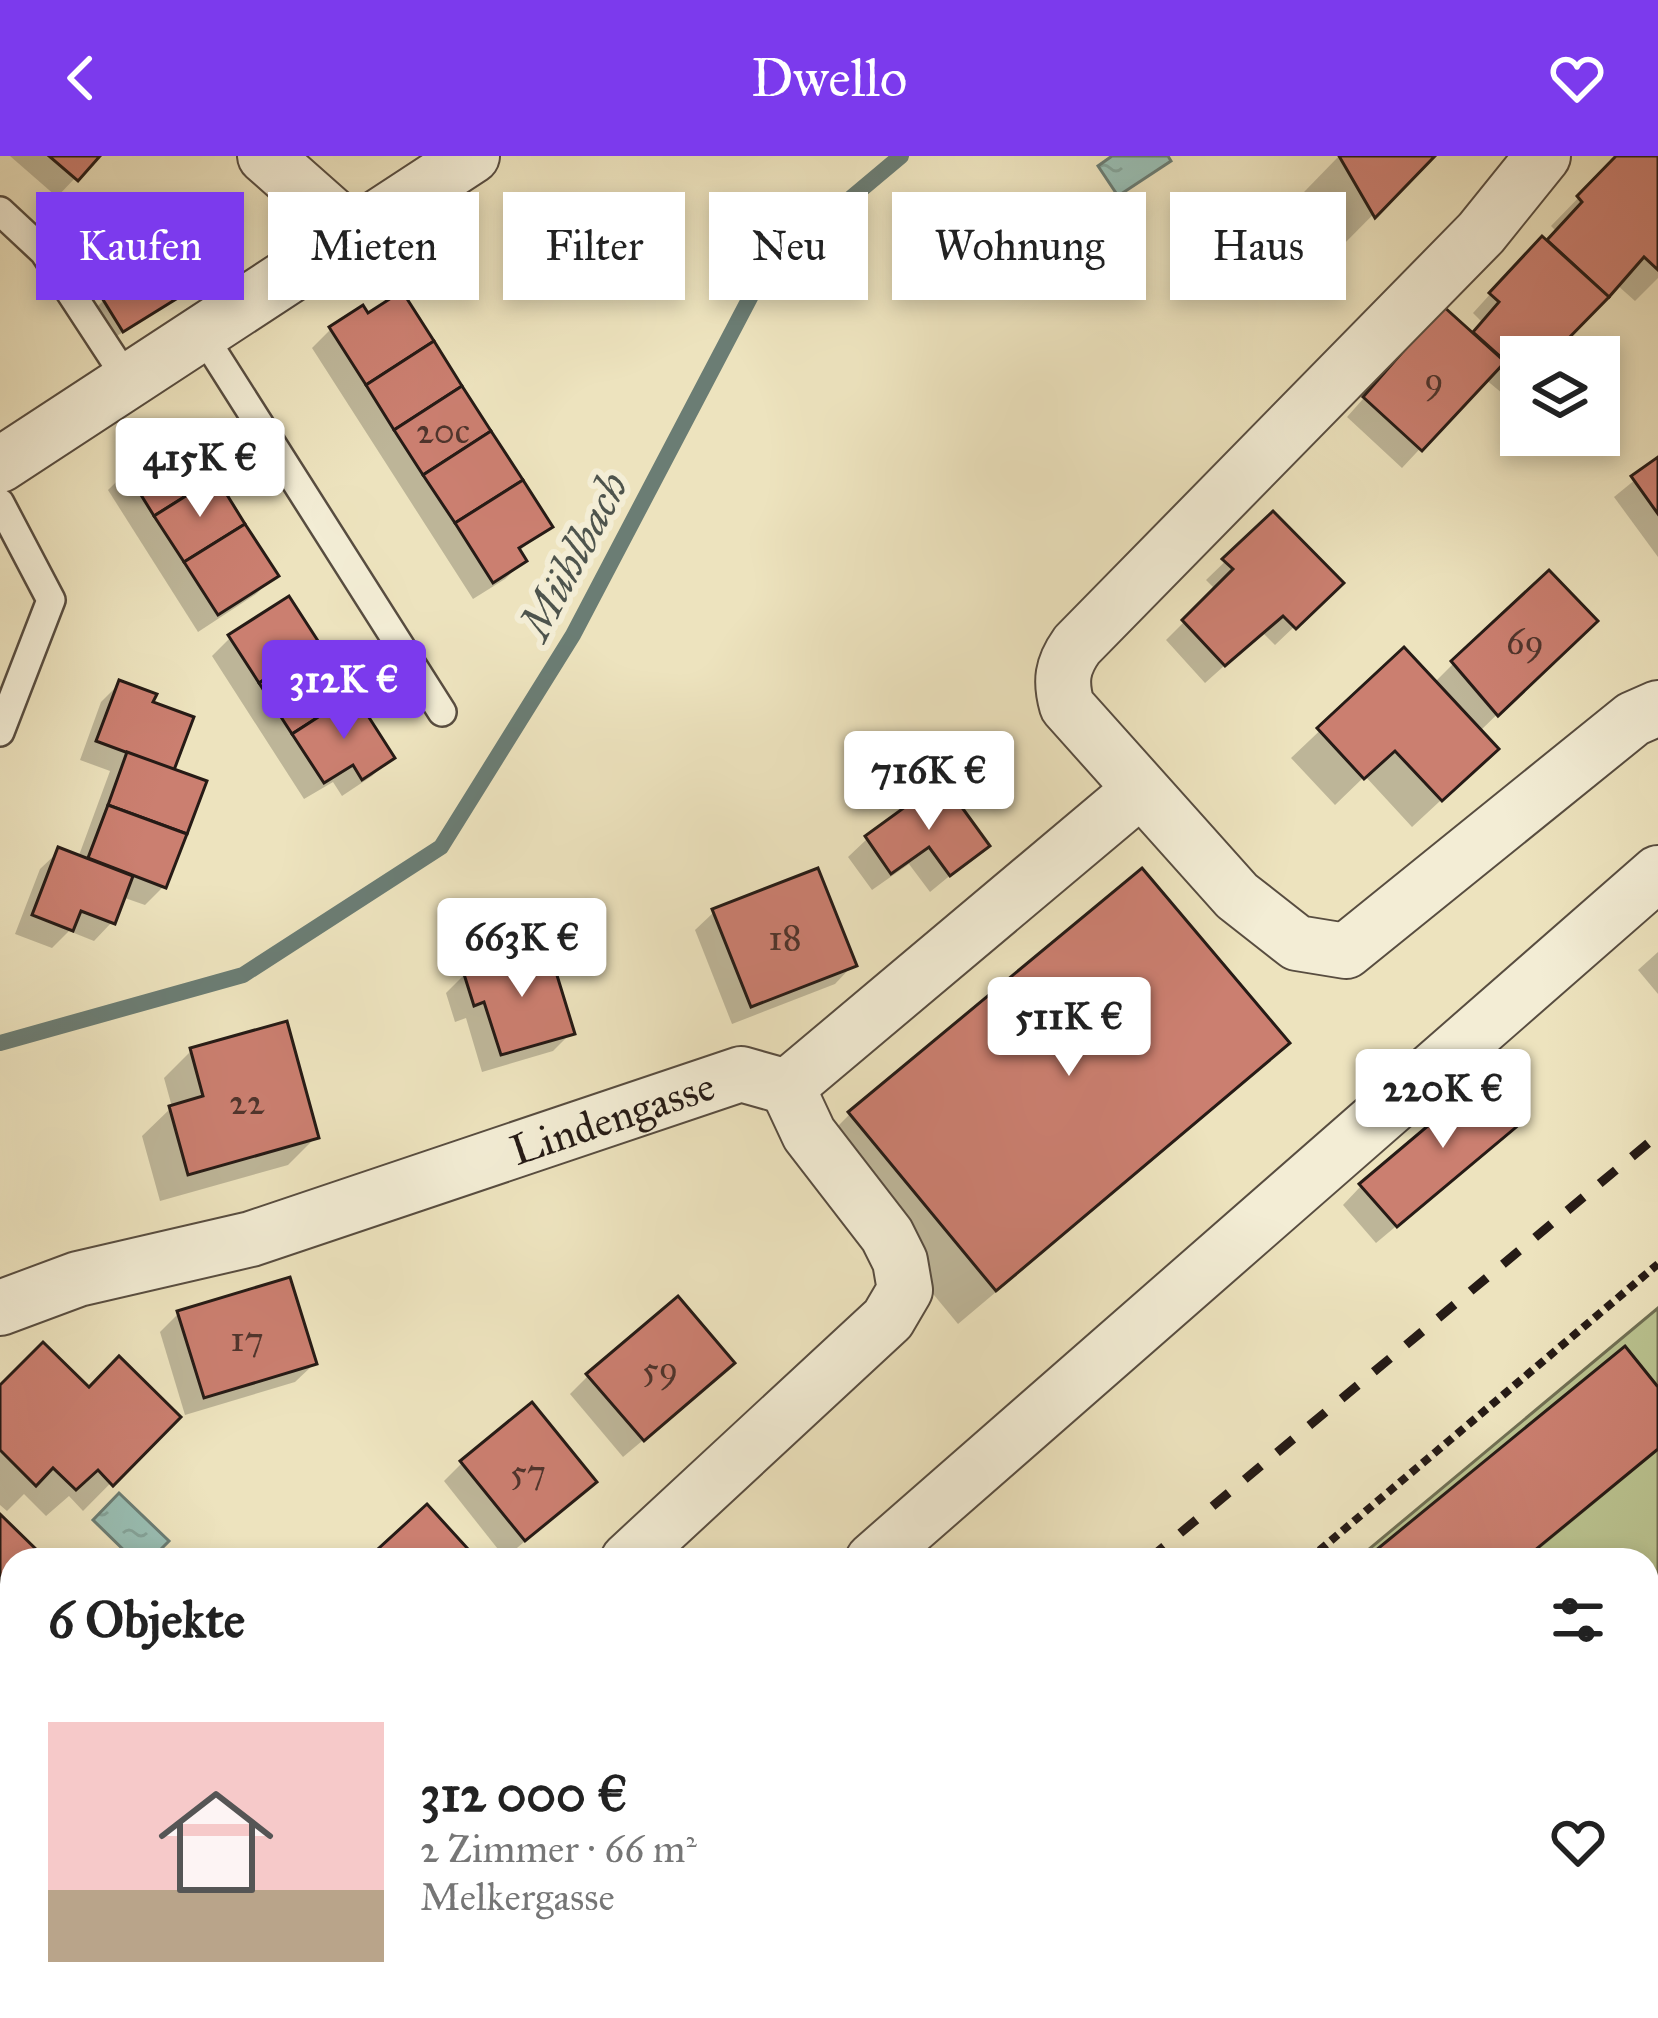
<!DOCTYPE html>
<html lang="de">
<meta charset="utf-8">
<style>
:root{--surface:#fff;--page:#f2f2f2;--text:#222;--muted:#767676;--line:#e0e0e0;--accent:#7c3aed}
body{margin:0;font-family:"IM FELL Great Primer",serif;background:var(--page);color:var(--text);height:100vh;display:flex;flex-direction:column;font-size:45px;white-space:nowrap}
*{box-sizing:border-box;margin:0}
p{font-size:39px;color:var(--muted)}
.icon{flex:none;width:66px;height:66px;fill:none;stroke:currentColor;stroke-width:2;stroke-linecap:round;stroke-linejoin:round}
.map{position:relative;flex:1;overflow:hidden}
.drawer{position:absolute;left:0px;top:1392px;width:1659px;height:471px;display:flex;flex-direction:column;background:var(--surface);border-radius:36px 36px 0 0;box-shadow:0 6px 18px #0003}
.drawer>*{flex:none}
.top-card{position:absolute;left:36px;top:36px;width:1587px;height:108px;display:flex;gap:24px}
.tools{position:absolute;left:1500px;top:180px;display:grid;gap:24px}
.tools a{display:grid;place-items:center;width:120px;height:120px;border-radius:0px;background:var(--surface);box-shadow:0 6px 18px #0003;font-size:60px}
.price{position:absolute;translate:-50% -102px;padding:0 27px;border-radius:12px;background:#fff;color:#222;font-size:39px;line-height:78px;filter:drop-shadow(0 3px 6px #0008)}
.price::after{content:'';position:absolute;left:50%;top:72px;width:36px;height:27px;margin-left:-18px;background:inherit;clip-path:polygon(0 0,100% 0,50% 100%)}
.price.current{background:var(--accent);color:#fff}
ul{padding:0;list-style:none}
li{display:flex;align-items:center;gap:36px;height:300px;padding:0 48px}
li+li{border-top:3px solid var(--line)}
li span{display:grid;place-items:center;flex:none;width:336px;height:240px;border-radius:0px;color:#555}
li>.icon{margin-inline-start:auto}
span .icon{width:144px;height:144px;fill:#fffc;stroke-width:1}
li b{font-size:51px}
h2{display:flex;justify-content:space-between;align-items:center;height:144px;padding:0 48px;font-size:51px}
.chip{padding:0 42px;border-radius:0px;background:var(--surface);box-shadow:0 6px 18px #0003;font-size:42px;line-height:108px}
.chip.current{background:var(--accent);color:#fff}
header{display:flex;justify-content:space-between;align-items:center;height:156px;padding:0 48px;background:var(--accent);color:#fff;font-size:54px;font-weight:600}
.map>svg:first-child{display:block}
.pitch{fill:#bac390;stroke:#706f53;stroke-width:3}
.water{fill:url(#water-ripples);stroke:#6b7d74;stroke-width:3}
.shadow{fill:#0003}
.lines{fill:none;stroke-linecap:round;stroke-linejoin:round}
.stream{stroke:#6b7d74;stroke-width:16}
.building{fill:#cb7f70;stroke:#261b16;stroke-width:3}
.service-casing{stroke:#584d40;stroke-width:32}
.minor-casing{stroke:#584d40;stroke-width:58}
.path{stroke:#261b16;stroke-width:8;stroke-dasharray:9 6;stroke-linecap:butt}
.service{stroke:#f3edd5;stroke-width:27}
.minor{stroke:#f3edd5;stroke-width:54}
.rail{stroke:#261b16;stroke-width:9;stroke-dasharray:21 21;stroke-linecap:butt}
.labels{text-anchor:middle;stroke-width:12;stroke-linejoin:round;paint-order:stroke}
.number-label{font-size:36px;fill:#4f342c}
.street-label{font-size:42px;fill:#261b16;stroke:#f3edd5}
.water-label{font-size:45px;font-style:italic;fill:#4e544d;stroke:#f3edd5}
</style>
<header><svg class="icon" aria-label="back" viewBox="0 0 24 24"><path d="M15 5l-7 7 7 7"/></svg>Dwello<svg class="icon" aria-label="heart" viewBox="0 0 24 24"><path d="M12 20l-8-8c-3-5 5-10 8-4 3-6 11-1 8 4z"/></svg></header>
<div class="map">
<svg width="1658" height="1862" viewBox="0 0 1658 1862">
<defs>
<pattern id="water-ripples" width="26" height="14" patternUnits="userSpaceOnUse" patternTransform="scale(3)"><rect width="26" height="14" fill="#99beb3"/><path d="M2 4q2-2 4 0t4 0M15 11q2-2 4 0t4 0" fill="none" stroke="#84a399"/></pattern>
</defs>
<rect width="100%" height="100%" fill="#ede3be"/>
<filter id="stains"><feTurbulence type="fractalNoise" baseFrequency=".00167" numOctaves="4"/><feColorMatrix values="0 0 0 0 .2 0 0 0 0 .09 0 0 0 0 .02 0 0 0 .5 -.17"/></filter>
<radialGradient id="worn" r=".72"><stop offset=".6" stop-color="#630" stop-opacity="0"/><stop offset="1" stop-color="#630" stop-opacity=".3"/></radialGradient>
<path class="pitch" d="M1658,1152V1862H807L820,1851H1647V1404H1356Z"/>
<g class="water">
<path d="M1112,0H1168L1171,5L1118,40L1098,10Z"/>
<path d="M119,1337L169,1385L150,1404H134L93,1364Z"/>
</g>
<g class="shadow">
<path d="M10,0H96L57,41Z"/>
<path d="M1339,0H1431L1338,94L1304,36Z"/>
<path d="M1619,0H1658V122L1635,145L1616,128L1555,192L1562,201H1521V241L1514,247L1485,223L1402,312L1347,261L1425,173L1472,179L1483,167L1473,157L1523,102L1557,76L1551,70Z"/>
<path d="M177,140L114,182L95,153L104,144Z"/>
<path d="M331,173L549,370L518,396L524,405L505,423L473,443L312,192Z"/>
<path d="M156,287L275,420L256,438L198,476L108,334Z"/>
<path d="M1658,305V401L1614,341Z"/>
<path d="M1273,359L1340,427L1275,489L1262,476L1205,527L1166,484L1216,434L1206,424Z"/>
<path d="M1593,465L1479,576L1467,620L1412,671L1365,620L1335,649L1291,602L1404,495L1434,527L1454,507Z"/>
<path d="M230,482L391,601L372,620L342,640L333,626L304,643L212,500Z"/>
<path d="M120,527L149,548L163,731L145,749L122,741L112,766L94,785L69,775L52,792L15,778L40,713L59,695L78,702L110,615L80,604L101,546Z"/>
<path d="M941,628L986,690L930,736L909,708L872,734L848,701L867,683Z"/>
<path d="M1142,716L1286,887L1250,922L958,1168L814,994L850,958Z"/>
<path d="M714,756L853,809L835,828L732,868L695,774Z"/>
<path d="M1658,796V838L1638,814Z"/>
<path d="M465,818L571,877L553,895L482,916L466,862L455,866L446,837Z"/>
<path d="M192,894L316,981L288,1009L160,1045L142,980L172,951L164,922Z"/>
<path d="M1504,980L1376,1087L1343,1049L1361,1030Z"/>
<path d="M179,1157L314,1208L295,1226L185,1259L160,1176Z"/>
<path d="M588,1220L712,1226L623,1301L570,1238Z"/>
<path d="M0,1234L88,1235L176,1261L83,1355L69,1340L46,1360L24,1338L7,1355L0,1349Z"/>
<path d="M1658,1235V1295L1526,1404H1368Z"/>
<path d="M462,1307L574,1344L505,1402L444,1325Z"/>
<path d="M12,1673V1806L0,1794V1685Z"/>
</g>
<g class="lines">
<path class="stream" d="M0,887L243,819L441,691L573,479L764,115L901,0"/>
</g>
<g class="building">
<path d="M49,0H100L78,25Z"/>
<path d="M1339,0H1435L1375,62Z"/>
<path d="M1616,0H1658V114L1644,101L1609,141L1547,84L1582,46L1577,40Z"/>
<path d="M1542,80L1609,141L1559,192L1567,201H1521V219L1473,176L1499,146L1489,137Z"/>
<path d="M160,106L181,140L123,176L102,142Z"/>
<path d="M402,135L434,185L366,229L329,171L363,149L368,157Z"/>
<path d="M1443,150L1505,206L1422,295L1363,241Z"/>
<path d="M434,185L462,230L394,274L366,229Z"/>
<path d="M462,230L491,275L423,319L394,274Z"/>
<path d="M182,267L216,321L154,360L125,313L158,292L154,285Z"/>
<path d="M491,275L523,324L455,367L423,319Z"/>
<path d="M1658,301V358L1631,320Z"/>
<path d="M216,321L245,368L184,406L154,360Z"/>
<path d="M523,324L553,371L519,392L527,405L493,427L455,367Z"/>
<path d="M1273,355L1344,427L1296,473L1283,460L1225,510L1182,464L1233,413L1222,403Z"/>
<path d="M245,368L279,420L218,459L184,406Z"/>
<path d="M1549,414L1598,465L1498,560L1451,505Z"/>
<path d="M289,440L320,488L259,527L228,479Z"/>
<path d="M320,488L354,538L292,578L259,527Z"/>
<path d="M1404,491L1499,593L1442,645L1395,595L1364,623L1317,572Z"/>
<path d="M119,524L157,538L153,546L194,561L174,614L96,585Z"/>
<path d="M354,538L395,602L362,624L353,609L324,627L292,578Z"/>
<path d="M127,596L207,625L187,678L108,649Z"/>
<path d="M942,624L990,690L950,720L929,691L891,718L865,680Z"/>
<path d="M108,649L187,678L166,732L88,702Z"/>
<path d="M58,691L133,720L115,768L81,755L73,775L32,759Z"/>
<path d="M818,712L857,810L751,851L712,753Z"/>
<path d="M1142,712L1290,887L996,1135L848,956Z"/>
<path d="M548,790L575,878L501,899L484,846L474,850L463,815Z"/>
<path d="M287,865L319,982L188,1019L169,950L203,940L190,892Z"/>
<path d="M1488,919L1527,962L1397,1071L1359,1028Z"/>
<path d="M290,1121L317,1208L204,1242L177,1155Z"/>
<path d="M678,1140L735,1207L644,1285L586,1218Z"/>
<path d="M43,1186L89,1231L119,1200L181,1261L113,1330L98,1314L76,1334L53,1312L36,1330L0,1294V1229Z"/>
<path d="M1625,1190L1658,1231V1293L1523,1404H1364Z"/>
<path d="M532,1246L597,1326L525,1385L460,1305Z"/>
<path d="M427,1348L478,1404H366Z"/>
<path d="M0,1358L42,1399L37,1404H12V1430L0,1443Z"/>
<path d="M12,1669V1770L0,1758V1682Z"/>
</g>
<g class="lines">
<g class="service-casing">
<g id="service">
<path d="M0,55L44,96L129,226"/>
<path d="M202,178L442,556"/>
<path d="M0,347L51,444L0,576"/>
</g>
</g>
<g class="minor-casing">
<g id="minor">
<path d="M265,0L353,78"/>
<path d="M1543,0L1481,77L1077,489C1062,510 1060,525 1067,550L1237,740L1297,787L1346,795L1633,563L1658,552"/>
<path d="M0,309L472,0"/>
<path d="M787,931L1139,635"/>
<path id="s1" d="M0,1152L78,1123L251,1083L741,918L787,931"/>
<path d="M628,1404L888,1163L905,1134L900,1105L887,1079L809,978L787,931"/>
<path d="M873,1404L1658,717"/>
<path d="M154,1862L164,1851"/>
<path d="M350,1862L363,1851"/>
</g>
</g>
<g class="path">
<path d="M1308,1404L1658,1108"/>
<path d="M766,1862L779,1851"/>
</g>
<use href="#service" class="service"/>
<use href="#minor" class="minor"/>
<g class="rail">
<path d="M1148,1404L1658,979"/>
<path d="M605,1862L618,1851"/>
</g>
</g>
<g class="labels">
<g class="number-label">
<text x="1434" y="236">9</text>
<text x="443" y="287">20c</text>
<text x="1525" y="498">69</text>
<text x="785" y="794">18</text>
<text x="247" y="958">22</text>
<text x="247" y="1195">17</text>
<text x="660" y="1225">59</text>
<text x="528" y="1328">57</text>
</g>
<g class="street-label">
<text dy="15" stroke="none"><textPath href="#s1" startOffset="642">Lindengasse</textPath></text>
</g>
<g class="water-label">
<text transform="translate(573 399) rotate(-62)" y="16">Mühlbach</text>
</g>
</g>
<rect width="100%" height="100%" filter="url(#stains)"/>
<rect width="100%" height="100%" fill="url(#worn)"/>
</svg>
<div class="tools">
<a><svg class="icon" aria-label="layers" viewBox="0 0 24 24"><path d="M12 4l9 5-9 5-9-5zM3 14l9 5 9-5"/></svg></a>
</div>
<b class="price" style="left:200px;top:364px">415K €</b>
<b class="price current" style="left:344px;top:586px">312K €</b>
<b class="price" style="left:929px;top:677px">716K €</b>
<b class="price" style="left:522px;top:844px">663K €</b>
<b class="price" style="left:1069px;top:923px">511K €</b>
<b class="price" style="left:1443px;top:995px">220K €</b>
<div class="top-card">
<a class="chip current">Kaufen</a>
<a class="chip">Mieten</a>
<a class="chip">Filter</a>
<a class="chip">Neu</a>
<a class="chip">Wohnung</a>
<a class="chip">Haus</a>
</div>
<section class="drawer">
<h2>6 Objekte<svg class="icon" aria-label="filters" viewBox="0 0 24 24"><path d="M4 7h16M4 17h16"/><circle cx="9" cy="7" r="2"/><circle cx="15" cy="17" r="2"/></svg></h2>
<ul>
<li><span style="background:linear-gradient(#f6c9c9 70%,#b9a48a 0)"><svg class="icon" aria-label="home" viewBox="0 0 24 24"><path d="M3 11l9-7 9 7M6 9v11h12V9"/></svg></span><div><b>312 000 €</b><p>2 Zimmer · 66 m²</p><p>Melkergasse</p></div><svg class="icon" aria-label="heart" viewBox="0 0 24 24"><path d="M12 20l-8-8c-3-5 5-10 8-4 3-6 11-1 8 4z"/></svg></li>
</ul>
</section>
</div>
